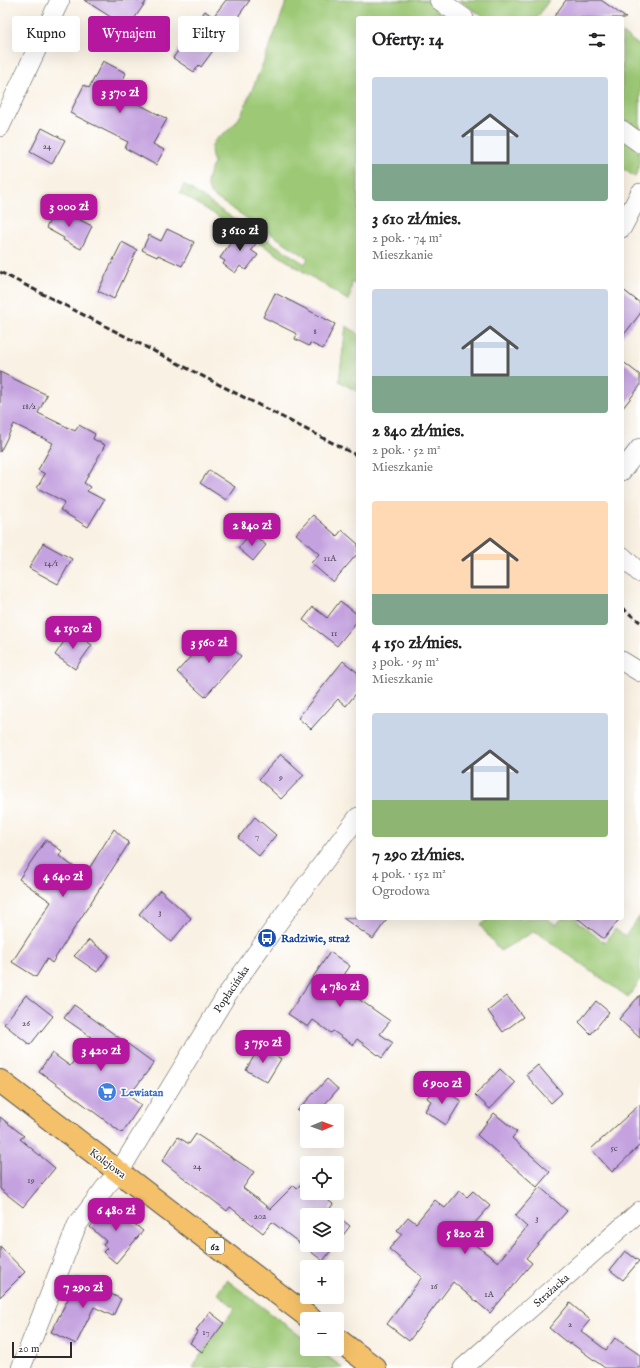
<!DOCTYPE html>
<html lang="pl">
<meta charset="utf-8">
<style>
:root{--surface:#fff;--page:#f2f2f2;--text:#222;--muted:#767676;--accent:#b5179e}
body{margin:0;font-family:"IM FELL English",serif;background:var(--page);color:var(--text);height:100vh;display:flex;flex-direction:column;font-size:15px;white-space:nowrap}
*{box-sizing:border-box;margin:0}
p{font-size:13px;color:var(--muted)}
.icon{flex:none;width:22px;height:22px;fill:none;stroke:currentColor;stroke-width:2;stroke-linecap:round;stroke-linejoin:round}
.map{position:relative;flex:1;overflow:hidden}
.sheet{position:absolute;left:356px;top:16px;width:268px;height:904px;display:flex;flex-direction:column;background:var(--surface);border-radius:4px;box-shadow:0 4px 16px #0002}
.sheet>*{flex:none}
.top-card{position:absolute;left:12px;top:16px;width:284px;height:36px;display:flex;gap:8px}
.needle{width:26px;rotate:89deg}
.tools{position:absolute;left:300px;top:1104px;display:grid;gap:8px}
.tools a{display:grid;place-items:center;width:44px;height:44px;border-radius:4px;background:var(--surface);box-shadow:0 4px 16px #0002;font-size:20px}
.scale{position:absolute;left:12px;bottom:10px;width:60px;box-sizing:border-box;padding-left:4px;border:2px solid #2b2b2b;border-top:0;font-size:11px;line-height:14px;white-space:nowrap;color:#2b2b2b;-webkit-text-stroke:3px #fff;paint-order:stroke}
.price{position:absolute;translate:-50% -34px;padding:0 9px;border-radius:8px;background:var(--accent);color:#fff;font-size:13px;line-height:26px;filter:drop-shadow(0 1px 2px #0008)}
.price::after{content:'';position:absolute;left:50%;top:24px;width:12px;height:9px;margin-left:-6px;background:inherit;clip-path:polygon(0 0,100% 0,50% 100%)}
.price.current{background:#222;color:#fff}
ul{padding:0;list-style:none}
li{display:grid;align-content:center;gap:8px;height:212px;padding:0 16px}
li span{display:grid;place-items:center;height:124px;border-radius:4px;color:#555}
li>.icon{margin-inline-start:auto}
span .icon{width:72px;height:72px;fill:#fffc;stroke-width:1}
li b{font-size:17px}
h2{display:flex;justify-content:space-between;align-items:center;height:48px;padding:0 16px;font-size:17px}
.chip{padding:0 14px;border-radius:4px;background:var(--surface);box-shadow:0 4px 16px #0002;font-size:14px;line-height:36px}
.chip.current{background:var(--accent);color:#fff}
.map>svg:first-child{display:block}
.green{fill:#9dc976;stroke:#647a50}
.building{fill:#c4a1df}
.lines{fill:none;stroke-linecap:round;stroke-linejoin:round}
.minor-casing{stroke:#4a4947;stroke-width:20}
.major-casing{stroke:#4a4947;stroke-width:24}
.minor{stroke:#fff;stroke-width:19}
.major{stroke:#f4c16b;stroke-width:22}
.rail{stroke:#2b2b2b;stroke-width:3;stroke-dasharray:6 3;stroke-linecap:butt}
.labels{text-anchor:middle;stroke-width:3;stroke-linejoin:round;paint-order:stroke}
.number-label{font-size:9px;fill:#514858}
.shield{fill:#fff;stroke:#6b6b6b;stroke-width:1}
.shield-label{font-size:10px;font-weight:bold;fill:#2b2b2b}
.transit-label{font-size:11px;font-weight:bold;fill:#164399;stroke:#fff;text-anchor:start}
.street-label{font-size:11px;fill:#2b2b2b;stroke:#fff}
.shop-label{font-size:11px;font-weight:bold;fill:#366cbe;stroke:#fff;text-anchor:start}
</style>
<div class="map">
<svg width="640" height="1368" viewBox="0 0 640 1368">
<rect width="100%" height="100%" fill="#fff"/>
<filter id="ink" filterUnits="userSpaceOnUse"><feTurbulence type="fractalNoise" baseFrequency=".025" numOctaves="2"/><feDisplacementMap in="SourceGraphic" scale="8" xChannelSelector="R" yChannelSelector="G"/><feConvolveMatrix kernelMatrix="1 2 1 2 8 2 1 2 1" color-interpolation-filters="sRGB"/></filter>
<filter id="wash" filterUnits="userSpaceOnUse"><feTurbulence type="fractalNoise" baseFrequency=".012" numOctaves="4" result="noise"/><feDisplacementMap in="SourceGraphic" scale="16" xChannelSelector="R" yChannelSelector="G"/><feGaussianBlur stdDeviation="0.9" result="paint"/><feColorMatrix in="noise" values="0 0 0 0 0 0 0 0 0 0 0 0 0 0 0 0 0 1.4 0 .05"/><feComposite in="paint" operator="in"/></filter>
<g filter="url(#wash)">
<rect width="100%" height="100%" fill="#f9f1e3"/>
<g class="green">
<path d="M287,0H428L437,6L435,9L448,18H358V286L352,282L349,301L224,220L180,193L184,184L222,211L305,264L308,258L216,198C202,187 207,177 214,163C204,136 224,139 236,122C243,114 246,102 251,92C264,62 276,31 287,0Z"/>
<path d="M459,0H549L537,18H485Z"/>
<path d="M622,33L640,46V131L622,118Z"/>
<path d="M622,139C627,142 634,146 638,150C640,158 639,169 635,177L622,168Z"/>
<path d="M346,326L358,333V392L339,381Z"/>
<path d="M640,916V981L628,997L535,931L500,951L480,925L489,918H547L556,925L562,918H580L577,921L605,943L615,929L625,936Z"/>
<path d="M227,1280L307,1341V1349H318L343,1368H193L202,1352L235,1308L217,1293Z"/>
</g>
<g id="blocks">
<g class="building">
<path d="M84,0H147L128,28Z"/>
<path d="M226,0H250L201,67L199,65L194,72L173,58L205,11L213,17Z"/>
<path d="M566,0H601L626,18H553Z"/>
<path d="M103,61L126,73L119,89L129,94L127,98L167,119L153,144L164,150L156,165L125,148L128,142L70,113L84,85L89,88Z"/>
<path d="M42,128L65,140L52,164L30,152Z"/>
<path d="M56,208L92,226L81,249L63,240L64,238L46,228Z"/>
<path d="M167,229L194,242L182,266L158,255L157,257L142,250L149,235L161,241Z"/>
<path d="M240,229L258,241L251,250L258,255L246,270L240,266L235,273L223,264L225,261L220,258Z"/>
<path d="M122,242L137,250L114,299L98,291Z"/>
<path d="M622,289L640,303V314L622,337Z"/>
<path d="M275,293L335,324L323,349L310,343L309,346L295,339L297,334L263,317Z"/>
<path d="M622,361L640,375V386L622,409Z"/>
<path d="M0,372L47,395L38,413L75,431L79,425L95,434L93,439L105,445L84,483L90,487L87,491L104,500L88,527L60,510L65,502L37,488L45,474L38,470L53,443L14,424L0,452Z"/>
<path d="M209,470L235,487L226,500L200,483Z"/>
<path d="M313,515L337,536L342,530L358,544V553L333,582L311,563L319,554L296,534Z"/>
<path d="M251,533L266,545L253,561L238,548Z"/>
<path d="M43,543L72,559L58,584L29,568Z"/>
<path d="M340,601L358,615V620L337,646L303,620L313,607L327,618Z"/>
<path d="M71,631L92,645L75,669L55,655Z"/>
<path d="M212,632L241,656L205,697L177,672Z"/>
<path d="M343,661L358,673V691L346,706L338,699L311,729L298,718Z"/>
<path d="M281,754L304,775L281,799L259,779Z"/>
<path d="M255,817L276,835L259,856L238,838Z"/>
<path d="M114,829L129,843L52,963L47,959L36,977L12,962L51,902L19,879L46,840L62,851L59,856L85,875Z"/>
<path d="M160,890L191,918L171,942L139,914Z"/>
<path d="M343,918H388L373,939Z"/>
<path d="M577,918H620L604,939Z"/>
<path d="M89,940L109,955L97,972L74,956Z"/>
<path d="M330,952L350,966L340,981L352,990L350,993L390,1021L380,1034L393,1043L382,1058L357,1039L353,1045L333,1031L331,1033L313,1020L308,1027L288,1014Z"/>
<path d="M26,995L53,1016L30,1045L4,1024Z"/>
<path d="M640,995V1038L619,1019Z"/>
<path d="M507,996L523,1017L503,1032L488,1011Z"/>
<path d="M596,1001L609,1012L591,1034L579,1022Z"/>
<path d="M74,1005L154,1063L129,1096L141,1105L122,1133L39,1071L52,1053L70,1066L91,1037L64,1018Z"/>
<path d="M260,1046L281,1059L267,1082L246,1070Z"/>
<path d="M538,1065L562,1093L551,1103L526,1075Z"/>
<path d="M500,1069L515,1083L490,1109L475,1095Z"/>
<path d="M327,1079L338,1089L319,1111H297Z"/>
<path d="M436,1085L461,1101L446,1125L425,1111L431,1101L427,1098Z"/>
<path d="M640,1104V1145L612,1172L591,1149Z"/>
<path d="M494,1113L517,1132L512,1138L550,1172L537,1187L477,1135Z"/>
<path d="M0,1117L24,1136L20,1139L55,1168L23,1207L0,1189Z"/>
<path d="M196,1134L254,1172L243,1188L270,1209L294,1185L297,1188L307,1178V1193H318L333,1204L329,1210L335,1215H307V1245H335L323,1261L272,1222L263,1233L230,1207L227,1211L162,1161L178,1137L189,1144Z"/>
<path d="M540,1187L567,1211L526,1258L532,1263L490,1313L453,1282L409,1341L387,1324L422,1277L389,1249L402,1234L397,1230L408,1217L416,1223L435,1200L445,1208L459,1191L467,1197L473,1191L490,1206L463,1236L498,1262L527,1227L515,1216Z"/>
<path d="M109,1203L143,1231L116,1263L103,1252L107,1248L103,1245L106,1241L90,1227Z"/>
<path d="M337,1216L350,1226L337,1243Z"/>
<path d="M0,1246L25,1272L0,1297Z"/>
<path d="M625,1251L639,1261L623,1280L610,1270Z"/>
<path d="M77,1277L121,1299L113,1316L94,1307L76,1344L51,1332L70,1295L69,1294Z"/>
<path d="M570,1303L590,1320L581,1331L606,1350L615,1338L640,1355V1368H605L571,1343L570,1345L549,1328Z"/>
<path d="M210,1312L224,1323L202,1352L190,1343L198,1331L196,1330Z"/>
</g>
</g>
</g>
<g filter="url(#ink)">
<use href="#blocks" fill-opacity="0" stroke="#4a4947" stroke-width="1"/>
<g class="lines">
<g class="minor-casing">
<g id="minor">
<path d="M439,0L464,18"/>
<path d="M0,127L60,0"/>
<path d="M622,130L640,143"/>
<path d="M622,228L640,193"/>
<path d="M622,471L640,448"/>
<path d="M622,556L640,573"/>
<path d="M622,661L640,672"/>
<path d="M21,1368L77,1225L107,1185L119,1172L226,996L285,913L358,817"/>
<path d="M463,1368L640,1211"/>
</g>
</g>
<g class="major-casing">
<g id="major">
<path d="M0,1081L311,1319"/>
<path d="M337,1339L375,1368"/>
</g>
</g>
<use href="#minor" class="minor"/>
<use href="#major" class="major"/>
<g class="rail">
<path d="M0,272L358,456"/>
<path d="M622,608L640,622"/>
</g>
</g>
</g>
<defs>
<g id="bus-disc" transform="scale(1)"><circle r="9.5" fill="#1a4fb4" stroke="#fff"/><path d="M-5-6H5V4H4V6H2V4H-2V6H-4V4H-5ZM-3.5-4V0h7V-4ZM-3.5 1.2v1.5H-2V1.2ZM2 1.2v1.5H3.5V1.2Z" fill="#fff"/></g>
<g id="supermarket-disc" transform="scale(1)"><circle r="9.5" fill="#3f7fe0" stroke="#fff"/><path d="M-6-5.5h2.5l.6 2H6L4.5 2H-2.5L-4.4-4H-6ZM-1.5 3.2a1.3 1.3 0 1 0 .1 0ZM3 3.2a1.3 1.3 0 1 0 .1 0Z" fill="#fff"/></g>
</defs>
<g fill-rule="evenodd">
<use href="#bus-disc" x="267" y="938"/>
<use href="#supermarket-disc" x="107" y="1092"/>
</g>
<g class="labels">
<g class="number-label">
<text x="47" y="149">24</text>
<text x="315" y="334">8</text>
<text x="29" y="409">18/2</text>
<text x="330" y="561">11A</text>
<text x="51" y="566">14/1</text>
<text x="334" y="636">11</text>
<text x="281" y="780">9</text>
<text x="257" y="839">7</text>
<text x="160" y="915">3</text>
<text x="26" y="1026">26</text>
<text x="614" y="1151">5c</text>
<text x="197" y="1169">24</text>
<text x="31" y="1183">19</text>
<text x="260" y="1219">20a</text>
<text x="537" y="1221">3</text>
<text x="434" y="1289">16</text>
<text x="489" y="1297">1A</text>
<text x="570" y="1327">2</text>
<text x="206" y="1335">17</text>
</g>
<rect class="shield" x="206" y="1238" width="18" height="16" rx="3"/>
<g class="shield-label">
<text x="215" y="1250">62</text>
</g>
<g class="transit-label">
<text x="281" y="942">Radziwie, straż</text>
</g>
<g class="street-label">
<text transform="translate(231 989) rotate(-56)" y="4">Popłacińska</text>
<text transform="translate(108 1163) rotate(37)" y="4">Kolejowa</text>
<text transform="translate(551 1290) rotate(-42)" y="4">Strażacka</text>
</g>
<g class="shop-label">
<text x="121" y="1096">Lewiatan</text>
</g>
</g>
</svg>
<div class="tools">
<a><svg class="needle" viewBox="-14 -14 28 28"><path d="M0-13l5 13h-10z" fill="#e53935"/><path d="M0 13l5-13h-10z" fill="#767676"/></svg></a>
<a><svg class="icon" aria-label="locate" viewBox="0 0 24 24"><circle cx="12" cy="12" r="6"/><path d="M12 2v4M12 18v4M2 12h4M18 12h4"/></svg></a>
<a><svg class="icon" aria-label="layers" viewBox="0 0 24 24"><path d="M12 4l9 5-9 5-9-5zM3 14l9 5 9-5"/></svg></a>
<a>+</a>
<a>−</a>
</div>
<div class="scale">20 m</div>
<b class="price" style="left:120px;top:114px">3 370 zł</b>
<b class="price" style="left:69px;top:228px">3 000 zł</b>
<b class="price current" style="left:240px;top:252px">3 610 zł</b>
<b class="price" style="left:252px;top:547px">2 840 zł</b>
<b class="price" style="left:73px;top:650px">4 150 zł</b>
<b class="price" style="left:209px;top:664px">3 560 zł</b>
<b class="price" style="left:63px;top:898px">4 640 zł</b>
<b class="price" style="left:340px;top:1008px">4 780 zł</b>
<b class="price" style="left:263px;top:1064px">3 750 zł</b>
<b class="price" style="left:101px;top:1072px">3 420 zł</b>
<b class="price" style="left:442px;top:1105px">6 900 zł</b>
<b class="price" style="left:116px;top:1232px">6 480 zł</b>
<b class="price" style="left:465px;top:1255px">5 820 zł</b>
<b class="price" style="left:83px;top:1309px">7 290 zł</b>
<div class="top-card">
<a class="chip">Kupno</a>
<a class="chip current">Wynajem</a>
<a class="chip">Filtry</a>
</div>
<section class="sheet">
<h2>Oferty: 14<svg class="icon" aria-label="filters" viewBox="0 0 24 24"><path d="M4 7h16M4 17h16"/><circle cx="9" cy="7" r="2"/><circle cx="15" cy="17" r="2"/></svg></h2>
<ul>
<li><span style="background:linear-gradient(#c9d6e8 70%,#7fa58c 0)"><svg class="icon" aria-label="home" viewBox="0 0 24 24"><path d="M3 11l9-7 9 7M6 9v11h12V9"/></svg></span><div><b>3 610 zł/mies.</b><p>2 pok. · 74 m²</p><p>Mieszkanie</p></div></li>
<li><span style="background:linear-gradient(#c9d6e8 70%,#7fa58c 0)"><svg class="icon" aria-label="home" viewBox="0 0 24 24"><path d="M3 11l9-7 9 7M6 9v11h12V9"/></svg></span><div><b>2 840 zł/mies.</b><p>2 pok. · 52 m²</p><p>Mieszkanie</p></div></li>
<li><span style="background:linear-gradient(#ffd9b3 75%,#7fa58c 0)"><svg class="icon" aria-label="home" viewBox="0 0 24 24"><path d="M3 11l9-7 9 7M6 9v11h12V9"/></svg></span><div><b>4 150 zł/mies.</b><p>3 pok. · 95 m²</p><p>Mieszkanie</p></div></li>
<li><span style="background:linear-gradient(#c9d6e8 70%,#8fb573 0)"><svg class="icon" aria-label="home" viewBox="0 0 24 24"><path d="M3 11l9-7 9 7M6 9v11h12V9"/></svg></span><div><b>7 290 zł/mies.</b><p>4 pok. · 152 m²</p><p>Ogrodowa</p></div></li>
</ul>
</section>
</div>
